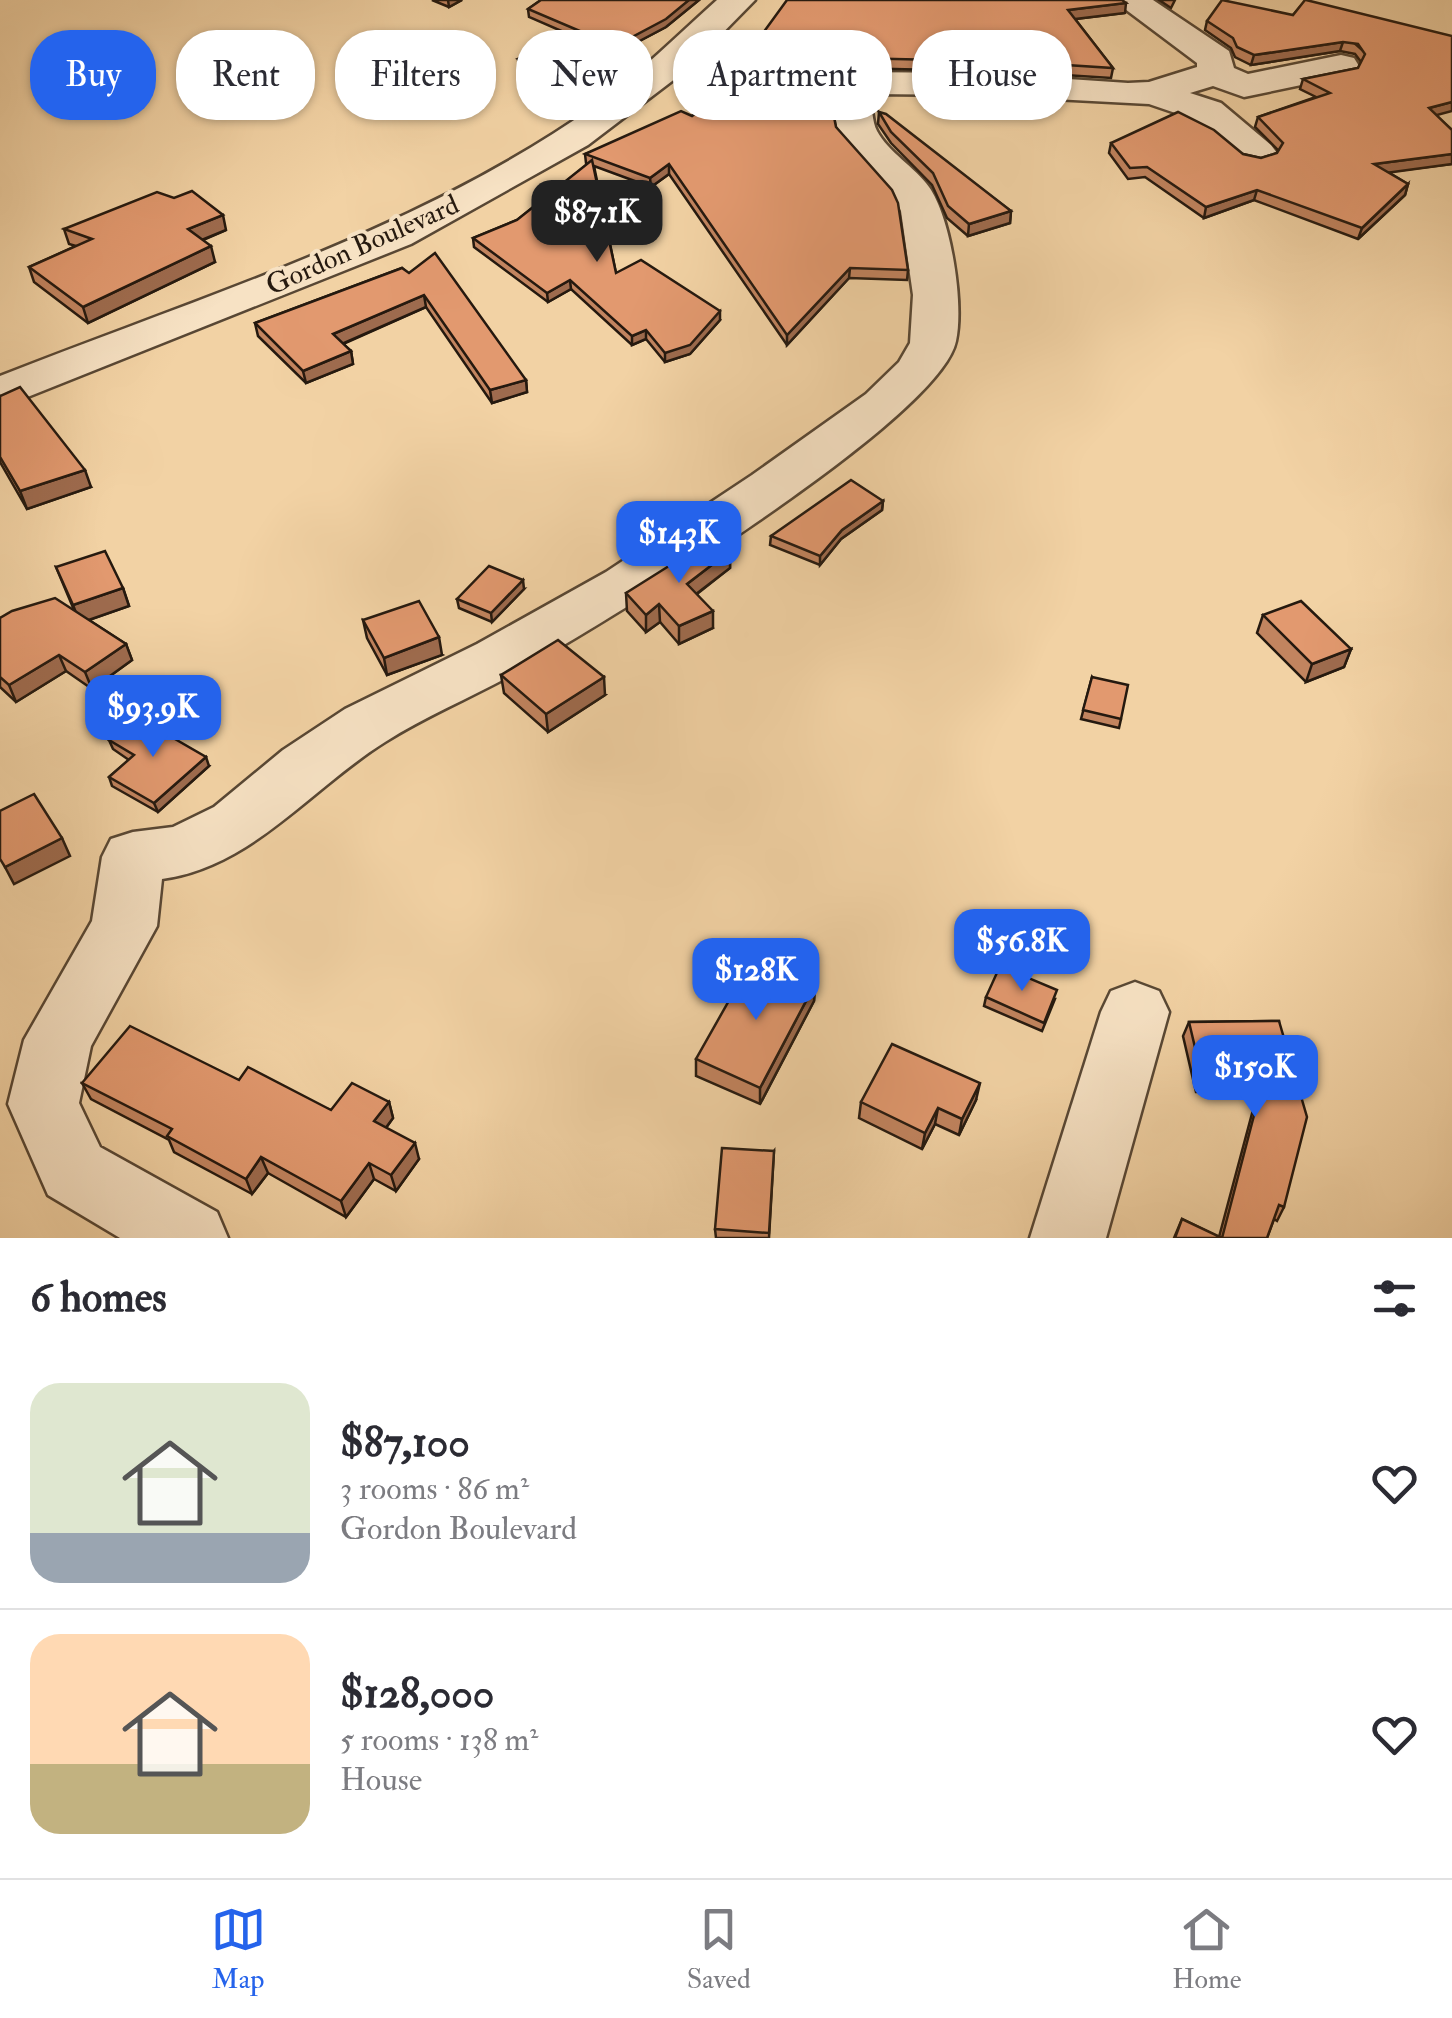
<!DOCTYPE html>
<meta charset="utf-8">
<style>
:root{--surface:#fff;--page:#f7f7f7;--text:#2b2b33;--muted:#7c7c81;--line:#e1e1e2;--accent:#2563eb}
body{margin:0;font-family:"IM FELL Double Pica",serif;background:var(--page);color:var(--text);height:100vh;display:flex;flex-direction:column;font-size:38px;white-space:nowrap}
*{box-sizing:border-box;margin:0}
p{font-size:32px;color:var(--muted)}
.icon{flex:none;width:55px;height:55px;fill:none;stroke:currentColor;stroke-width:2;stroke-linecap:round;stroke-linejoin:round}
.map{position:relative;height:1238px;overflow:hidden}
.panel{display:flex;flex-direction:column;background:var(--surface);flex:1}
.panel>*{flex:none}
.guide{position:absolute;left:30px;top:30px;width:1392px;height:90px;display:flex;gap:20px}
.price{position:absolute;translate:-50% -85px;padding:0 22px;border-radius:20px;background:var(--accent);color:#fff;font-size:32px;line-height:65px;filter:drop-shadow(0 2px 5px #0008)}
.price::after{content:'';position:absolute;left:50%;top:60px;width:30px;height:22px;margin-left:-15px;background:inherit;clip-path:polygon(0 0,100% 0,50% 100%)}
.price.active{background:#222;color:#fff}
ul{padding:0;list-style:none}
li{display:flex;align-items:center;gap:30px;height:250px;padding:0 30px}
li+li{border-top:2px solid var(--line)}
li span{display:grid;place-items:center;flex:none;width:280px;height:200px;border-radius:30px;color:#555}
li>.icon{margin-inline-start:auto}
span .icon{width:120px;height:120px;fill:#fffc;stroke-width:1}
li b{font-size:42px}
h2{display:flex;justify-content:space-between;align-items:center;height:120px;padding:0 30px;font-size:42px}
.tag{padding:0 35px;border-radius:40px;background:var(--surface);box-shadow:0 2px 8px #0004;font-size:35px;line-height:90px}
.tag.active{background:var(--accent);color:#fff}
.tab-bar{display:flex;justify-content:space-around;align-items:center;height:140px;border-top:2px solid var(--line);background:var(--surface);font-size:28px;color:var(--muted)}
.tab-bar a{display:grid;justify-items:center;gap:5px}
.tab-bar .active{color:var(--accent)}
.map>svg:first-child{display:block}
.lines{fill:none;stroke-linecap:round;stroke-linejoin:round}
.minor-casing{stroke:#584734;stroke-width:5}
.minor{fill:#f7e2c4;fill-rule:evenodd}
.wall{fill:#c2845f;stroke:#25190f;stroke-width:2.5}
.shaded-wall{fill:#9e6b4e;stroke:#25190f;stroke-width:2.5}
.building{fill:#e2996f;stroke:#25190f;stroke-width:2.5}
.labels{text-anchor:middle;stroke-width:8;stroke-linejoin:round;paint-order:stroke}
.far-street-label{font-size:28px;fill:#25190f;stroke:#f7e2c4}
</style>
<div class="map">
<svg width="1452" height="1238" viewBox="0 0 1452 1238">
<rect width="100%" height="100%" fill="#f2d2a4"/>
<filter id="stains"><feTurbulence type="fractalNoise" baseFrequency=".002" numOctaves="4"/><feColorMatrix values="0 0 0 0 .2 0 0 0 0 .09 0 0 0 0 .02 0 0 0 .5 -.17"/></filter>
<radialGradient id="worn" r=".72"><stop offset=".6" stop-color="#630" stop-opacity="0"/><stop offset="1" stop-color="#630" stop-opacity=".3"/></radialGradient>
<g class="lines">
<g class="minor-casing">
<g id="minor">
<path d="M717,0H755L701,55L849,72L977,73L1128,83L1149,82L1197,67V63L1113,0H1153L1229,51L1234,68L1248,74L1341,55L1354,58L1359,66L1354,74L1244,97L1213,86L1190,93L1221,103L1271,145L1277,153L1271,161L1257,165L1243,161L1193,119L1149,104L977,95L870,94C872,105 872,122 877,131C888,152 915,167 929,187C951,218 964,304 956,341C940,420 598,627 519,671C475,696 427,715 385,742C311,788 252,867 162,879L157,926L91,1046L79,1103L100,1147L217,1212L228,1238H120L48,1195L8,1104L24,1040L92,921L102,857L111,839L133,832L173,827L214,807L283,750L345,709L477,644L606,572L752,475L866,394L899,362L910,343L913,295L901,211L894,197L838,134L832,92L680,75L588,145L411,244L0,408V376C200,297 420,230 596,105C640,73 677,36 717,0Z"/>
<path d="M1135,982L1159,991L1169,1012L1106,1238H1030L1101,1012L1111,991Z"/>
</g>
</g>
<use href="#minor" class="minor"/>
</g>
<g class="wall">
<path d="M432,0H462L449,7Z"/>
<path d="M541,0H699L666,27L615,54V77L570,99L519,72L518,59L573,36L529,17L528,9Z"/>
<path d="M1159,0H1175L1171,8Z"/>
<path d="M1306,0L1452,130V164L1388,172L1408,184L1405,195L1358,239L1254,200L1204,218L1145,177L1128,179L1109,153L1111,143L1243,154L1261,158L1277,153L1278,150L1255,127L1258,117L1316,97L1300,89L1303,79L1358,68L1361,62L1355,54L1340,51L1251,65L1235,57L1231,48L1205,30L1207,21L1293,15Z"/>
<path d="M1125,13L1075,19L1113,68L1111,78L1049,74L1036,55L1024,72L849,68L782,61V54L758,50V40Z"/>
<path d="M747,77L831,96L830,105L827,106L836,127L908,270L907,280L849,278L787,345L669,174L651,187L594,166L616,273L720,320L690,354L665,362L646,339L632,345L571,289L548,302L474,247L473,238L517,220L588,164L586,163L585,154L692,116Z"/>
<path d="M879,112L1011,211L1010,223L968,236L947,218L932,185L891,143L878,124Z"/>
<path d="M64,229L226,230L203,240L215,262L88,323L34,282L29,267L76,246L69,244Z"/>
<path d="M402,268L526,380L527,392L492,403L426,307L343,344L351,351L353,364L306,383L258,336L255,323Z"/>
<path d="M0,396L91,487L27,509L0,462Z"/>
<path d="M883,501L882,510L841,539L820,565L770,545L771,536Z"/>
<path d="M730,551V568L697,594L713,628L679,644L660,622L646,632L627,611L626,593Z"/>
<path d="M56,567L123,588L129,606L89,620L126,644L132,660L92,689L66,671L16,702L0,687V618L74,610Z"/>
<path d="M524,589L492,622L459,608L457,599Z"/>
<path d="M1263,615L1351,649L1344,667L1306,682L1257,633Z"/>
<path d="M363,620L442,655L387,675L367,638Z"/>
<path d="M501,675L605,695L548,732L504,693Z"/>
<path d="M1092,677L1121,719L1119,728L1081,719Z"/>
<path d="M109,740L209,766L158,812L112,786L109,777L129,760L113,749Z"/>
<path d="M815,984L814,1001L760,1104L696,1076V1059Z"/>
<path d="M986,997L1055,999L1042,1031L984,1006Z"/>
<path d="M1279,1021L1284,1207L1277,1221L1274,1219L1267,1238H1174L1182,1219L1219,1237L1258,1091L1196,1092L1183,1036L1189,1022Z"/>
<path d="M239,1080L331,1110L389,1102L393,1118L386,1128L419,1159L396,1191L374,1179L346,1217L268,1173L252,1194L174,1152L169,1140L91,1099L82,1083Z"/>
<path d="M976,1100L959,1135L935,1124L922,1149L859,1118L861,1102Z"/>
<path d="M774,1151L769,1238H716L715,1229Z"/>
</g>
<g class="shaded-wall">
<path d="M448,0H462L449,7Z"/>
<path d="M689,0H699L666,27L615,54V46Z"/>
<path d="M1126,3L1125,13L1067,20L1068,10Z"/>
<path d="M1343,42L1340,51L1251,65L1254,55Z"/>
<path d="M1037,45L1036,55L1024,72L1026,62Z"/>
<path d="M615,54V77L570,99L569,86L603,60Z"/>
<path d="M1452,102V111L1426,118L1429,108Z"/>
<path d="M1452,154V164L1371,175L1374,164Z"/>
<path d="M669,164V174L651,187L650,178Z"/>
<path d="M1408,184L1405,195L1358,239L1362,228Z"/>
<path d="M1257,190L1254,200L1204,218L1206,207Z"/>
<path d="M1011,211L1010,223L968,236L969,224Z"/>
<path d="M223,215L226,230L192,244L188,229Z"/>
<path d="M211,246L215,262L88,323L83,307Z"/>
<path d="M850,268L849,278L787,345V335Z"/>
<path d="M570,280L571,289L548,302L547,293Z"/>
<path d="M424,295L426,307L335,347L333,334Z"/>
<path d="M720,311V320L690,354L665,362V353Z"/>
<path d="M646,330V339L632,345V336Z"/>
<path d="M351,351L353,364L306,383L303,371Z"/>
<path d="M526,380L527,392L492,403L490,390Z"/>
<path d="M85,470L91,487L27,509L20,491Z"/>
<path d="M883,501L882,510L841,539L820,565V556L842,530Z"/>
<path d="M730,551V568L687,601V584Z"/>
<path d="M523,580L524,589L492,622L491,613Z"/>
<path d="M123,588L129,606L80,623L73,605Z"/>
<path d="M659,604L660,622L646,632V615Z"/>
<path d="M713,611V628L679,644V626Z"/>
<path d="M439,637L442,655L387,675L384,658Z"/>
<path d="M126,644L132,660L92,689L85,672Z"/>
<path d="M1351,649L1344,667L1306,682L1312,664Z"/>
<path d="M59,655L66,671L16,702L9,685Z"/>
<path d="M604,677L605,695L548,732L546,714Z"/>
<path d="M206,757L209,766L158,812L154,803Z"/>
<path d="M62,838L70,856L14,884L5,867Z"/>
<path d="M815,984L814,1001L760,1104V1088Z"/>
<path d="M980,1083L976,1100L959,1135L962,1119Z"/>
<path d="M389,1102L393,1118L379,1137L374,1121Z"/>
<path d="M938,1108L935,1124L922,1149L925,1133Z"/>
<path d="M415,1143L419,1159L396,1191L391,1175Z"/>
<path d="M261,1157L268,1173L252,1194L246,1179Z"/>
<path d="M369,1163L374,1179L346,1217L341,1201Z"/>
</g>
<g class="building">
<path d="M541,0H689L666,19L615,46L528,9Z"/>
<path d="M787,0H1122L1126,3L1068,10L1113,68L1051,64L1037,45L1026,62L850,58L782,50L789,45L758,40Z"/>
<path d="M1222,0L1293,15L1305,0H1306L1452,36V102L1429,108L1452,130V154L1374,164L1408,184L1362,228L1257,190L1206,207L1147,167L1130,168L1111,143L1178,112L1214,130L1243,154L1261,158L1277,153L1283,143L1258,117L1330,93L1303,79L1358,68L1365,54L1358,44L1343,42L1254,55L1237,47L1233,38L1207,21Z"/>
<path d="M574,36L615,54L603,60L614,64L569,86L518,59Z"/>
<path d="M747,77L829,86L831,96L806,99V102L832,107L836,127L892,190L898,203L908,270L850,268L787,335L669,164L650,178L585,154L681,111L692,116Z"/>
<path d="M879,112L886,114L1011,211L969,224L948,206L933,173L891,132Z"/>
<path d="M592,160L616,273L641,260L720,311L690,345L665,353L646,330L632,336L570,280L547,293L473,238L517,220Z"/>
<path d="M192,191L223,215L188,229L211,246L83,307L29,267L92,239L64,229L157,192L174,198Z"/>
<path d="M435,253L526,380L490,390L424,295L333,334L351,351L303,371L255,323L402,268L409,273Z"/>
<path d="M20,387L85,470L20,491L0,457V396Z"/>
<path d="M851,480L883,501L842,530L820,556L771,536Z"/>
<path d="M723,539L730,551L687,584L713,611L679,626L659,604L646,615L626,593L688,554Z"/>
<path d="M105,551L123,588L73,605L56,567Z"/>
<path d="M489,566L523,580L491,613L457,599Z"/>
<path d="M55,598L126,644L85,672L59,655L9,685L0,677V618L12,611Z"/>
<path d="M419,601L439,637L384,658L363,620Z"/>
<path d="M1301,601L1351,649L1312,664L1263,615Z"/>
<path d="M558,640L604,677L546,714L501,675Z"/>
<path d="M1092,677L1128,685L1121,719L1083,710Z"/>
<path d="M137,717L206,757L154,803L109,777L134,755L109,740Z"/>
<path d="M34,794L62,838L5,867L0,859V811Z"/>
<path d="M753,958L815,984L760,1088L696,1059Z"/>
<path d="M1000,966L1057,990L1044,1023L986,997Z"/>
<path d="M1279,1021L1307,1117L1284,1207L1279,1205L1267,1238H1175L1182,1219L1222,1238L1264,1077H1202L1189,1022Z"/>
<path d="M130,1026L239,1080L248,1067L331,1110L352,1083L389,1102L374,1121L415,1143L391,1175L369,1163L341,1201L261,1157L246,1179L167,1136L172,1129L82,1083Z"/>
<path d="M892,1044L980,1083L962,1119L938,1108L925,1133L861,1102Z"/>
<path d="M722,1148L774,1151L769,1233L715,1229Z"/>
</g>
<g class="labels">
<g class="far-street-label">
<text transform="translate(362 244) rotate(-24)" y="10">Gordon Boulevard</text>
</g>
</g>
<rect width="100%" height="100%" filter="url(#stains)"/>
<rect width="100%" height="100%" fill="url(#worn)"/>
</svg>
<b class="price active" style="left:597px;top:265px">$87.1K</b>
<b class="price" style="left:679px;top:586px">$143K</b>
<b class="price" style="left:153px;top:760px">$93.9K</b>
<b class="price" style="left:1022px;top:994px">$56.8K</b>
<b class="price" style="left:756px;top:1023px">$128K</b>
<b class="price" style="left:1255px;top:1120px">$150K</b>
<div class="guide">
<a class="tag active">Buy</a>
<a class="tag">Rent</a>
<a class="tag">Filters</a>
<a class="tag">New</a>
<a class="tag">Apartment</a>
<a class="tag">House</a>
</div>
</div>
<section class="panel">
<h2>6 homes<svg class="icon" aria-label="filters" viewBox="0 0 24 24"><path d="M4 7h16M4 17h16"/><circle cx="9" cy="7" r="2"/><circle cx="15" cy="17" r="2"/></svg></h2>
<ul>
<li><span style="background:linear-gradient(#dfe7d0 75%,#9aa5b1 0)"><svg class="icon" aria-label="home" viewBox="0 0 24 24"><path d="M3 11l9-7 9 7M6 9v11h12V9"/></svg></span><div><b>$87,100</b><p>3 rooms · 86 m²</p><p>Gordon Boulevard</p></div><svg class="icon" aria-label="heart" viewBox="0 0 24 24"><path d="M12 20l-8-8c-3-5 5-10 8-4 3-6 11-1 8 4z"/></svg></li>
<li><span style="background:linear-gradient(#ffd9b3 65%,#c2b280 0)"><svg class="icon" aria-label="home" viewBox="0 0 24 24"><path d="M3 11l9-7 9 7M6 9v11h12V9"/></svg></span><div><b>$128,000</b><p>5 rooms · 138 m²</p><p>House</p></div><svg class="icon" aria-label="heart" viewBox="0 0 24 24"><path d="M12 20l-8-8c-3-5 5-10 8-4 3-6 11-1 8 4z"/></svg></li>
</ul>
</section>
<nav class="tab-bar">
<a class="active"><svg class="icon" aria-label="map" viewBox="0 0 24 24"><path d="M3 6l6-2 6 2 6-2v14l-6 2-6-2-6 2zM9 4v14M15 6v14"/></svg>Map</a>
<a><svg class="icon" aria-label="saved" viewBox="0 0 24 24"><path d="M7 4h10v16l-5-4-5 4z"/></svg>Saved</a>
<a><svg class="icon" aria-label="home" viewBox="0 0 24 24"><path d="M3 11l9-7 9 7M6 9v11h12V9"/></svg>Home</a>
</nav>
